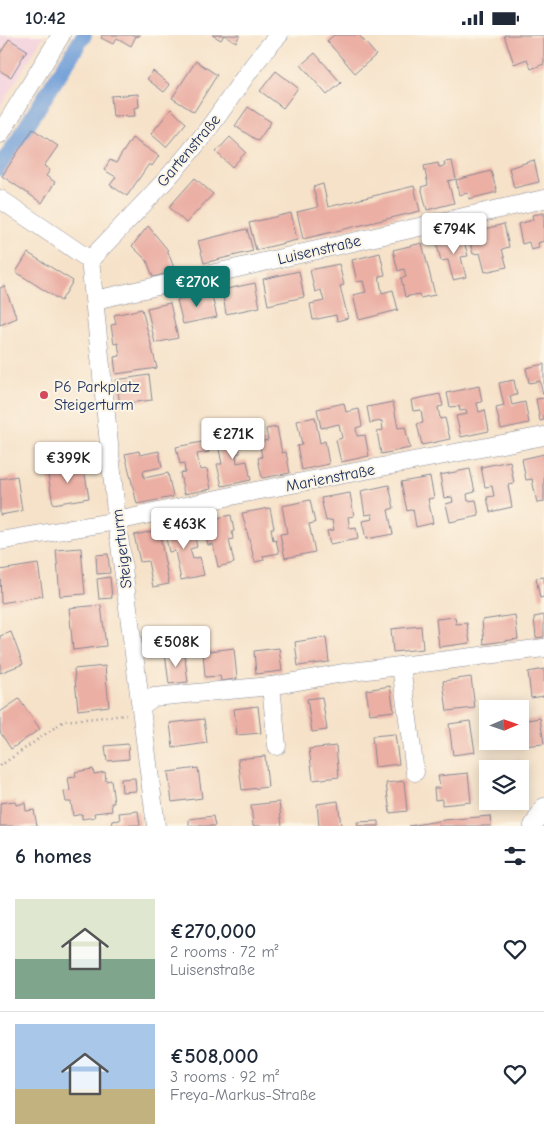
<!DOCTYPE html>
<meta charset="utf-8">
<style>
:root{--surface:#fff;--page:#f6f6f7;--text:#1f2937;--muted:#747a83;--line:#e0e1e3;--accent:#0f766e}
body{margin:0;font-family:"Comic Neue",sans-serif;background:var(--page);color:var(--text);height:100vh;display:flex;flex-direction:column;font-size:19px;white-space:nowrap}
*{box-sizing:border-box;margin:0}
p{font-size:16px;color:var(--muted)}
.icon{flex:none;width:28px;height:28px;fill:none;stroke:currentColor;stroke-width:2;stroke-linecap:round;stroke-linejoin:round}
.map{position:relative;height:791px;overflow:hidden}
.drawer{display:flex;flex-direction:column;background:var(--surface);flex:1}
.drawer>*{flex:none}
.needle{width:32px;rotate:88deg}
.controls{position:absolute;left:479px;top:665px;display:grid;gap:10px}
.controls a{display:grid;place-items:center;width:50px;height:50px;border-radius:0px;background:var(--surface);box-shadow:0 2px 12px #0003;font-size:25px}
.price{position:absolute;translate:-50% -42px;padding:0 11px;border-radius:5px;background:#fff;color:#222;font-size:16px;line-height:32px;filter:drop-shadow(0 1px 2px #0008)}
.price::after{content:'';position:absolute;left:50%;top:30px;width:15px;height:11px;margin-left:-8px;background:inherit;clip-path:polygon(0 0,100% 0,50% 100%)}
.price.on{background:var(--accent);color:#fff}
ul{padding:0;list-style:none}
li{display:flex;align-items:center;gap:15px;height:125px;padding:0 15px}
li+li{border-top:1px solid var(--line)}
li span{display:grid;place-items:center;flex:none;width:140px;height:100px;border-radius:0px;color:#555}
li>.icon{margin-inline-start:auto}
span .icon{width:60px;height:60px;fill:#fffc;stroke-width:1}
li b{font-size:21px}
h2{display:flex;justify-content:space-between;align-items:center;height:60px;padding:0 15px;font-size:21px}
.status{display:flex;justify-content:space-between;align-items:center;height:35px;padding:0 25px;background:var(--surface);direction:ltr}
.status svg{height:14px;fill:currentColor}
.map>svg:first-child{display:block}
.built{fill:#f3cfde}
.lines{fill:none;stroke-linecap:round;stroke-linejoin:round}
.canal{stroke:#709ed8;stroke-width:16}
.building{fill:#ebafa4}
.minor-casing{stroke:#888894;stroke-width:19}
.path{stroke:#888894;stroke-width:2.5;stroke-dasharray:1 4;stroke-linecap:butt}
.minor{stroke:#fff;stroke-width:18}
.poi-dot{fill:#d1495b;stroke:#fcf5e5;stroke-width:2}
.labels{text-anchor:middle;stroke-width:4;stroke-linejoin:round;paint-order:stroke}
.street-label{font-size:16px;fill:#1b2f5e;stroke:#fcf5e5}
.poi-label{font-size:16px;fill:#1b2f5e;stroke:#fcf5e5;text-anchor:start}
</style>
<div class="status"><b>10:42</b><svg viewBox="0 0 49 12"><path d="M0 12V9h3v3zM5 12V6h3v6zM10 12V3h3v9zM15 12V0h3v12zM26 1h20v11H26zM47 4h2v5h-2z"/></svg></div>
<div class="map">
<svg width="544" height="791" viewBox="0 0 544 791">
<rect width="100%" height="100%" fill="#fcf5e5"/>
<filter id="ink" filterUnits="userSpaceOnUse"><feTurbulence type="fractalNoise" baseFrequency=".02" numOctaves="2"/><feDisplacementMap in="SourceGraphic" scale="10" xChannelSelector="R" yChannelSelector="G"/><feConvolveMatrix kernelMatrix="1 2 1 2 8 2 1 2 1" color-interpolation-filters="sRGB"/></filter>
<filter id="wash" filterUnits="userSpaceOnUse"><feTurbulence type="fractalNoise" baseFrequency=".0096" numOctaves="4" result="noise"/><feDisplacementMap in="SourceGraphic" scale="20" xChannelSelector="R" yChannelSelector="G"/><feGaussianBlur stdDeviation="1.12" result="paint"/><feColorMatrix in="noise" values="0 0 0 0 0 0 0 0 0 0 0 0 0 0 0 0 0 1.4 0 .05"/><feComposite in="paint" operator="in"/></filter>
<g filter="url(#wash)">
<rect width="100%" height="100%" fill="#f6e2c9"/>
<path class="built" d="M0,0H44L0,72Z"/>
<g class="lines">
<path class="canal" d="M0,133L84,0"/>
</g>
<g id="blocks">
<g class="building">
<path d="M102,0H140L138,2L136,1L131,11L117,3L113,9L101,3Z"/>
<path d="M212,0H240L236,7L224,0L221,5Z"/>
<path d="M334,0H359L376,20L355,38L327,6Z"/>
<path d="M504,0H544V29L531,34L527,24L514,29Z"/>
<path d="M9,4L27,15L11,42L0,36V19Z"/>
<path d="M315,18L341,48L327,60L301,30Z"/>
<path d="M196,26L217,40L194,77L172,63Z"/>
<path d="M153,36L170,50L164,57L147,44Z"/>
<path d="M276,36L298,53L283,73L260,56Z"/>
<path d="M138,59L139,72L134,73L135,81L113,82L111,61Z"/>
<path d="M248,72L271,87L258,106L235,91Z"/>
<path d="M171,74L186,88L166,112L151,99Z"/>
<path d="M33,94L58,111L44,131L50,135L46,141L55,147L42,168L2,141Z"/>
<path d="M230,102L246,117L232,132L216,117Z"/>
<path d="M132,103L159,121L152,131L149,129L127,161L110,150L116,142L104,135L110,125L116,128Z"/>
<path d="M534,125L539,147L514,153L509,133Z"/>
<path d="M452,126L456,144L448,146L454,168L427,175L421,152L428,150L424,131L438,128L439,132L445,131L444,127Z"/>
<path d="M491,136L497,157L469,164L468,158L459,160L456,145Z"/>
<path d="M195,143L213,159L186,188L169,172Z"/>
<path d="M323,149L328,172L414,151L420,176L303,204L297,177L318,172L313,152Z"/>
<path d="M291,178L297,205L256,215L249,188Z"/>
<path d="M544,178V206L538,208L539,213L531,215L529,207L522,209L518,189L533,185L532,180Z"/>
<path d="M504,189L509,212L502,214L507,232L485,237L480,218L473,219L469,204L478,201L477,196Z"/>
<path d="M148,191L167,214L175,236L153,242L147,226L132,211Z"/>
<path d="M247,194L253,216L204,228L198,206Z"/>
<path d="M462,199L468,221L461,222L466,242L453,245L448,225L441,226L436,206Z"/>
<path d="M422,208L435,260L420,263L419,259L405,262L401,243L406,242L404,234L398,236L393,215Z"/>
<path d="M28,218L73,246L61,266L16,237Z"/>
<path d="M380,218L385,240L379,241L382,258L393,255L398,275L359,285L353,260L366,257L363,246L357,247L352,225Z"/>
<path d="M339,229L344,250L340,251L348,283L337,286L336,280L313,285L310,269L324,266L321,255L315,257L310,235Z"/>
<path d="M299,236L304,262L268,270L263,244Z"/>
<path d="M255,248L260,272L226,279L222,255Z"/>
<path d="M4,251L17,283L0,290V253Z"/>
<path d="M211,257L217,282L183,289L177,265Z"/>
<path d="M170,268L178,303L155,308L147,273Z"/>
<path d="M142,274L157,333L116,339L114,322L120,321L118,308L114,309L111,290L116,289L114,280Z"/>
<path d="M544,329V360H543L540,346L529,348L526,333Z"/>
<path d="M149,340L152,365L120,369L116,345Z"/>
<path d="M514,345L517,360L510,361L512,370L525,367L529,388L501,394L496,373L504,371L499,348Z"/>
<path d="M479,351L482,367L477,368L479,377L485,375L489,396L461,402L456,381L467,379L466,375L460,376L459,371L450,372L447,358Z"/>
<path d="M440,359L443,371L438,372L440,384L445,383L450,404L422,410L417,389L423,388L421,375L413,376L411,365Z"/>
<path d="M544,363V385L540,386L536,364Z"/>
<path d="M393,367L398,393L405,392L410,413L381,419L377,396L383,395L382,386L370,388L367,372Z"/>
<path d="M344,368L346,377L359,374L362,391L356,393L357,401L365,400L369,421L341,427L336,405L342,403L339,389L321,393L317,374Z"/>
<path d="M315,382L320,408L325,406L329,429L302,435L297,411L302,410L297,386Z"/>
<path d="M277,392L282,418L286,417L290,438L262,443L258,423L262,422L259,407L268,405L266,394Z"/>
<path d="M248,398L250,409L239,412L240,418L236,419L237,428L247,426L251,445L222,451L217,429H222L217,404Z"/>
<path d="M207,406L209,417L197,419L200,435L207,434L211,454L184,459L180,438L185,437L184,428L180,429L176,412Z"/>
<path d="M139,416L140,420L159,416L162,432L143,436L144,443L168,438L173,462L137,469L125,419Z"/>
<path d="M544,419V467L537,468L532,444L526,445L522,424Z"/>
<path d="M510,426L514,449L508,450L512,472L490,477L487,462L494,461L492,451L485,452L481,432Z"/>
<path d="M83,428L89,463L53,469L47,434Z"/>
<path d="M470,434L475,457L467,459L468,466L476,465L479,481L450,487L446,469L453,467L452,462L444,463L440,440Z"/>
<path d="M17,441L22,476L0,480V444Z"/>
<path d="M430,442L434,463L428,464L433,488L416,492L413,474L407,476L401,447Z"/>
<path d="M389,450L394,473L388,475L393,499L366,504L362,486L373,484L372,479L365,480L361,456Z"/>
<path d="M350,458L354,481L348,482L350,494L356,493L358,504L330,509L327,496L334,495L332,485L326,486L321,463Z"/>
<path d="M310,465L315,488L309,489L315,517L285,523L280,499L287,498L282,471Z"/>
<path d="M270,473L274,493H271L273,506L276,505L279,518L263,521L264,525L255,527L242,478Z"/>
<path d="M231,480L234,496L232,497L233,504L229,505L234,528L218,532L213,509L208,510L203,486Z"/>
<path d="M192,488L197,512L190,514L193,524L200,522L204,540L181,545L175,516L169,517L164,494Z"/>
<path d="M159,495L169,549L153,552L148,526L140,527L134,500Z"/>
<path d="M81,513L85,559L60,561L56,515Z"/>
<path d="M108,519L110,538L97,539L96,520Z"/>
<path d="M38,529L43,561L1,568L0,535Z"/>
<path d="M110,542L112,563L99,564L97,544Z"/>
<path d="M544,542V562L540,563L536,543Z"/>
<path d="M101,570L106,611L73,615L69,573Z"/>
<path d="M515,580L518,604L484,609L482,585Z"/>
<path d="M544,580V602L536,603L534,582Z"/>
<path d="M455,582L456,589L467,588L470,608L439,612L436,584Z"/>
<path d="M421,591L423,614L393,617L391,594Z"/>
<path d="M11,597L23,629L0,638V601Z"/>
<path d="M326,602L329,627L298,631L295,607Z"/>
<path d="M234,613L237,644L221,646L220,641L205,642L203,617Z"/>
<path d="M279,613L282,636L256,639L254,616Z"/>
<path d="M184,616L188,647L169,649L165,618Z"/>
<path d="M105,631L109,671L78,675L74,634Z"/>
<path d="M544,634V661L531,663L528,637Z"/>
<path d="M471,642L475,673L447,676L443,646Z"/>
<path d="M390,651L394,676L370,679L366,655Z"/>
<path d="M322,662L327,695L312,697L307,664Z"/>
<path d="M19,664L40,694L11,714L0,697V677Z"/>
<path d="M258,671L261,698L237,700L234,674Z"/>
<path d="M540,683L544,709L521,711L520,686Z"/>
<path d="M204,684L207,708L173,713L170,688Z"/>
<path d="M470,686L475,717L453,720L449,689Z"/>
<path d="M395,699L399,729L375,732L372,701Z"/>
<path d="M128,709L129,724L107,726L105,711Z"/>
<path d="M336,711L339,742L313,745L309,714Z"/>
<path d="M265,721L268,752L242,755L238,724Z"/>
<path d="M519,725L520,734H494V728Z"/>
<path d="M198,733L202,763L172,767L168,737Z"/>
<path d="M93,734L94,739L105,737L106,746L111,745L114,768H111L112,776L94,778L95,782L82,784V779L73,781L71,767H66L64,757L70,756L68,743L76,742L75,737Z"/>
<path d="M468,738L471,767L442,770V764L435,765L434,753H440L438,741Z"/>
<path d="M135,743L136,756L122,757L121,744Z"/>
<path d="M404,746L407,776L390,778L386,748Z"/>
<path d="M15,766L16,770L25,768L26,776L34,775L37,791H0V768Z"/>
<path d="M338,766L341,791H319L317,769Z"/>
<path d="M279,767L282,791H253L251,770Z"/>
<path d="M138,776L140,790L113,791L112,786L120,785L119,778Z"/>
<path d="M213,781L215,791H189V784Z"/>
<path d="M490,781L491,791H409L444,785Z"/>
<path d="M379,786V791H358L357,787Z"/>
</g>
</g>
</g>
<g filter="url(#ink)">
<use href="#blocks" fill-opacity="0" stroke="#888894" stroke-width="1"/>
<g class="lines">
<g class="minor-casing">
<g id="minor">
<path d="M0,99L61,0"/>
<path d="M0,164L90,225L117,486L156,791"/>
<path d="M90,225C130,182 173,141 208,94C232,62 251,29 279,0"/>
<path d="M95,265L544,164"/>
<path d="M0,506L117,486L245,458L544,401"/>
<path d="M401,631L415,737"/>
<path d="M271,651L277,711"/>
<path d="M141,671L154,662L271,651L343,638L544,613"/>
<path d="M533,791L544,772"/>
</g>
</g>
<path class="path" d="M0,731L64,686L126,680"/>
<use href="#minor" class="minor"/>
</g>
</g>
<circle class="poi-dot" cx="44" cy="360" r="5"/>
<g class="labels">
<g class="street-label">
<text transform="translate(188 115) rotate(-50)" y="6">Gartenstraße</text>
<text transform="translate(319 214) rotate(-13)" y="6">Luisenstraße</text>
<text transform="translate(330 442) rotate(-11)" y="6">Marienstraße</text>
<text transform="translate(121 514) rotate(-97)" y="6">Steigerturm</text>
</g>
<g class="poi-label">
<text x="54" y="357">P6 Parkplatz<tspan x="54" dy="18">Steigerturm</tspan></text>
</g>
</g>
</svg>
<div class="controls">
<a><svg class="needle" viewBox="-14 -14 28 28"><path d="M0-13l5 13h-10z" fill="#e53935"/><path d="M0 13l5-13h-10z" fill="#747a83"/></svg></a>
<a><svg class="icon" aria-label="layers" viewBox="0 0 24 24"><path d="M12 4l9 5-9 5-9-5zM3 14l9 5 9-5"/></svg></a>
</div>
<b class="price" style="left:454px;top:220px">€794K</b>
<b class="price on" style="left:197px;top:273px">€270K</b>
<b class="price" style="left:233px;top:425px">€271K</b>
<b class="price" style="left:68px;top:449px">€399K</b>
<b class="price" style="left:184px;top:515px">€463K</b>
<b class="price" style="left:176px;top:633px">€508K</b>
</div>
<section class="drawer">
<h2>6 homes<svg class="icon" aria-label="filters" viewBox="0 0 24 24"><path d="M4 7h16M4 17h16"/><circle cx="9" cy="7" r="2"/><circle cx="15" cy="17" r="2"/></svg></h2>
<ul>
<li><span style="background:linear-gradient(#dfe7d0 60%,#7fa58c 0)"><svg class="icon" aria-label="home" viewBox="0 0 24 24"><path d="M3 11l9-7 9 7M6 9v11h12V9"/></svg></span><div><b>€270,000</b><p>2 rooms · 72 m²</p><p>Luisenstraße</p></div><svg class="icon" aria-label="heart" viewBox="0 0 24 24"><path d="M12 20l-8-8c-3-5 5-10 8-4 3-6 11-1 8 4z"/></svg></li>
<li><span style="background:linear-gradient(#a9c7e8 65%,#c2b280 0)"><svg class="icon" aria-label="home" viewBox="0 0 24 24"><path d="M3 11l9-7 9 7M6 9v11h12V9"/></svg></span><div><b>€508,000</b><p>3 rooms · 92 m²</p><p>Freya-Markus-Straße</p></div><svg class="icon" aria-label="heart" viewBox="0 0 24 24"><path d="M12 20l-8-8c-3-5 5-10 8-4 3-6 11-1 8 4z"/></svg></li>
</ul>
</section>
